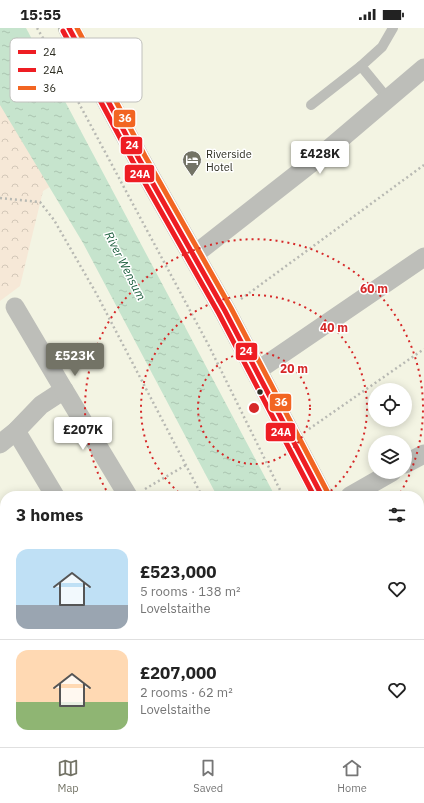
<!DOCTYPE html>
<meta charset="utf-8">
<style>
:root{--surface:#fff;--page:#f2f2f2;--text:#222;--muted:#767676;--line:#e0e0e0;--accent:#737366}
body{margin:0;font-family:"IBM Plex Sans",sans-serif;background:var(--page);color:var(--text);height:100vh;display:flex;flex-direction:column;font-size:15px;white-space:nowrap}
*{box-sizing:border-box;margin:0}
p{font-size:13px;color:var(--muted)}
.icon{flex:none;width:22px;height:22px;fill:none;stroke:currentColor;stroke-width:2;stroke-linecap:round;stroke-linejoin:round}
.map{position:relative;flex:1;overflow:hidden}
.drawer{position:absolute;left:0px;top:463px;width:424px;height:256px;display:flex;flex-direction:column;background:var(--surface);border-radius:16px 16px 0 0;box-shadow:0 2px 10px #0003}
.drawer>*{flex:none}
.buttons{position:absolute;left:368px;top:355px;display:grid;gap:8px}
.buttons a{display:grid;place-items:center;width:44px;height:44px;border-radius:50%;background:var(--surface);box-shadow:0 2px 10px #0003;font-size:20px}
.price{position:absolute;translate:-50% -34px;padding:0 9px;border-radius:4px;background:#fff;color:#222;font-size:13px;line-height:26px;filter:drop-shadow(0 1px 2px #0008)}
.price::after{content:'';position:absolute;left:50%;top:24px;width:12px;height:9px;margin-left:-6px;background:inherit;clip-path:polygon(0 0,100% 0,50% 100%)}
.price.active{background:var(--accent);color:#fff}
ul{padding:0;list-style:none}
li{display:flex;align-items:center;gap:12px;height:100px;padding:0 16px}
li+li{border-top:1px solid var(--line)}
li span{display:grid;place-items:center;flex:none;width:112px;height:80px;border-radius:12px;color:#555}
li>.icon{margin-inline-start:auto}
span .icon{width:48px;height:48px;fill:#fffc;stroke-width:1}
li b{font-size:17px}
h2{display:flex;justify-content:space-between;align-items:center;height:48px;padding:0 16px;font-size:17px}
.status{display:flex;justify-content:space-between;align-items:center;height:28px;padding:0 20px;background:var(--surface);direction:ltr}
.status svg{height:11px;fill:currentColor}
.dock{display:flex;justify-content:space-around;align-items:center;height:56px;border-top:1px solid var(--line);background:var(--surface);font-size:11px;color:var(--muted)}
.dock a{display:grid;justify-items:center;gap:2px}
.dock .active{color:var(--accent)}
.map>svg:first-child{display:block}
.built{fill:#f2f3d7}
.forest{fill:url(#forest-crowns)}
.water{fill:url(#water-ripples)}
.pier{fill:#f3f4e3}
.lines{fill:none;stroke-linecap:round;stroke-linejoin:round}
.path{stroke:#b8b9b3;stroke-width:2.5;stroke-dasharray:2 3;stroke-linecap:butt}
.lane{stroke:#bdbeb9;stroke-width:10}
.street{stroke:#bdbeb9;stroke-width:19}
.secondary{stroke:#b2b4ad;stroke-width:22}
.primary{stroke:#b5b7af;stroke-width:22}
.bus-1-casing{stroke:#fff;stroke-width:8}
.bus-2-casing{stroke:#fff;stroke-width:8}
.bus-3-casing{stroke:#fff;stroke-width:8}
.bus-1{stroke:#ee1d23;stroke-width:5}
.bus-2{stroke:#ee1d23;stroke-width:5}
.bus-3{stroke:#f26522;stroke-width:5}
.ring{fill:none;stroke:#d62828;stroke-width:2;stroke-dasharray:2 4}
.bus-dot{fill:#2e2e23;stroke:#fff;stroke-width:1.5}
.labels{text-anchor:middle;stroke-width:3;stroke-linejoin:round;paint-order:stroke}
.poi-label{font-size:11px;fill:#2e2e23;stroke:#fff;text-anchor:start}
.water-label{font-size:12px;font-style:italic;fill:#1c5e3d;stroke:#fff}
.key{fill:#fff;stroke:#c0c0bd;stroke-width:1}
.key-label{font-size:11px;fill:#2e2e23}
.centre{fill:#d62828;stroke:#fff;stroke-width:2}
.ring-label{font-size:12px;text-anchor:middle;font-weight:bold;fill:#d62828;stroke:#fff;stroke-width:3;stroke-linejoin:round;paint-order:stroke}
.line-badge{stroke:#fff;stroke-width:1.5}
.badge-label{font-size:11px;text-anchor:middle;font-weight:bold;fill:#fff}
</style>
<div class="status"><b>15:55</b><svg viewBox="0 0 49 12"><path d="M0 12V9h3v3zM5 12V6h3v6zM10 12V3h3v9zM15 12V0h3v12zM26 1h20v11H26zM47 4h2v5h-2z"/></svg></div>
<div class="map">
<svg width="424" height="719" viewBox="0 0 424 719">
<defs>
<pattern id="forest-crowns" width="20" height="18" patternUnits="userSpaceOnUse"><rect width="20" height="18" fill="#f6e8d7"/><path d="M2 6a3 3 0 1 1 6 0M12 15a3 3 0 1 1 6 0" fill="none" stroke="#d3c7b8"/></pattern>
<pattern id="water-ripples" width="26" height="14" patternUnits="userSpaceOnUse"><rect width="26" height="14" fill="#c6e4cd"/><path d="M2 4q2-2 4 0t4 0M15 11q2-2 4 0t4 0" fill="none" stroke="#aac4b0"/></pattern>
</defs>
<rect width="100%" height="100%" fill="#f3f4e3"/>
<g class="built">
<path d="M0,690L5,696V714H20L24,719H0Z"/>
<path d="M175,714H209L213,719H165Z"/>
<path d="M223,714H271L259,719H215Z"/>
</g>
<path class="forest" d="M0,64L66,149L43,163L20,258L0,273Z"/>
<g class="water">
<path d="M0,0H26L275,468H217L83,215L0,77Z"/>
<path d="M335,714H400L403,719H337Z"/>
</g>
<path class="pier" d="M333,714H372L363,719H335Z"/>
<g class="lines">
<g class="path">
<path d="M37,0L52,25L209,318L283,468"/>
<path d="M0,170L40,174L54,192L96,265L202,468"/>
<path d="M241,271L424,137"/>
<path d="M309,401L424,321"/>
<path d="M145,461L186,437"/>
</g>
<g class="lane">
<path d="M388,71L361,38L382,19L393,0"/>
<path d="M311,77L361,38"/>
<path d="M0,681L5,688"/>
<path d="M23,714L27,719"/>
</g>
<g class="street">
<path d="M194,227L324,125L424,40"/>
<path d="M15,279L64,362L41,377L16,403"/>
<path d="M257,343L424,229"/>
<path d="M64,362L128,468"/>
<path d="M0,416L16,403L55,468"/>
<path d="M405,436L424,426"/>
<path d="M350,468L392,444"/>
<path d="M197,714L200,719"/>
</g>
<g class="secondary">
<path d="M419,672L424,670"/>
<path d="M321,719L332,714"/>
</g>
<g class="primary">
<path d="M69,0L139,131L225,283L322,468"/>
<path d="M419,648L424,656"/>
</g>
<g class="bus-1-casing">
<path id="bus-1" d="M69,0L139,131L225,283L322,468"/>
</g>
<g class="bus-2-casing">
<path id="bus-2" d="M63,3L133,134L219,286L314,468"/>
</g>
<g class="bus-3-casing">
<path id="bus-3" d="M77,0L145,128L231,280L328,465"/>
</g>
<use href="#bus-1" class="bus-1"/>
<use href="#bus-2" class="bus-2"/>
<use href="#bus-3" class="bus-3"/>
</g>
<g class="ring">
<circle cx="254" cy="380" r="56"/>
<path d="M183 468A113 113 0 1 1 325 468"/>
<path d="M109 467A169 169 0 1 1 399 467"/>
</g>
<defs>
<g id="hotel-pin" transform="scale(1)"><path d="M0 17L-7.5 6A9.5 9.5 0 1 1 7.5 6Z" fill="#737366" stroke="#fff"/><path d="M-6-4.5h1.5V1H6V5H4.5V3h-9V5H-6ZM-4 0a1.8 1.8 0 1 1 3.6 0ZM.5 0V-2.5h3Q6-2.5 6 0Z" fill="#fff"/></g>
</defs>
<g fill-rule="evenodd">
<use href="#hotel-pin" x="192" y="132"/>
</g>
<circle class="bus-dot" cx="260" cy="364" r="3.5"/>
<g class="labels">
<g class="poi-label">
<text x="206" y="130">Riverside<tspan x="206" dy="13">Hotel</tspan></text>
</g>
<g class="water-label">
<text transform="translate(125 238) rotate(63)" y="4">River Wensum</text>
</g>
</g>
<rect x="10" y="10" width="132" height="64" rx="6" class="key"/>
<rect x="18" y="22" width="18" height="4" fill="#ee1d23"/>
<rect x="18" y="40" width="18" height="4" fill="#ee1d23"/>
<rect x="18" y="58" width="18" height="4" fill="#f26522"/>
<g class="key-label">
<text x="43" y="28">24</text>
<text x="43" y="46">24A</text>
<text x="43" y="64">36</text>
</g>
<circle cx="254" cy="380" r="6" class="centre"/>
<g class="ring-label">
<text x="374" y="265">60 m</text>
<text x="334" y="304">40 m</text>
<text x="294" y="345">20 m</text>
</g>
<g class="line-badge">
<rect x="113" y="81" width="23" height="19" rx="4" fill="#f26522"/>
<rect x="120" y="108" width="23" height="19" rx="4" fill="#ee1d23"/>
<rect x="124" y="136" width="31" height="19" rx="4" fill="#ee1d23"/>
<rect x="235" y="314" width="23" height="19" rx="4" fill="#ee1d23"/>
<rect x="269" y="365" width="23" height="19" rx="4" fill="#f26522"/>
<rect x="265" y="394" width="31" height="20" rx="4" fill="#ee1d23"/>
</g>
<g class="badge-label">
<text x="125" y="94">36</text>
<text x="132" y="121">24</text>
<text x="140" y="150">24A</text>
<text x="246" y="327">24</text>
<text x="281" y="378">36</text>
<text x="281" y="408">24A</text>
</g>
</svg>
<div class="buttons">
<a><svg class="icon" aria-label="locate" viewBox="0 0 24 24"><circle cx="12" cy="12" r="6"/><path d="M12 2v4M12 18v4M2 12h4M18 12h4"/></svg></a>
<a><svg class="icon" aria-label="layers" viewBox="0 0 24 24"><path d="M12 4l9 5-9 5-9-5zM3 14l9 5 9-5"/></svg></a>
</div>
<b class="price" style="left:320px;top:147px">£428K</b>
<b class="price active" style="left:75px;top:349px">£523K</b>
<b class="price" style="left:83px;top:423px">£207K</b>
<section class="drawer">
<h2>3 homes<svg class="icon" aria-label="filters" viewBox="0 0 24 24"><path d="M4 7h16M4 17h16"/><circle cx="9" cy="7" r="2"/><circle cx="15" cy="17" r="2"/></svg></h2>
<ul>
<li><span style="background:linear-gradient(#bfe0f5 70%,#9aa5b1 0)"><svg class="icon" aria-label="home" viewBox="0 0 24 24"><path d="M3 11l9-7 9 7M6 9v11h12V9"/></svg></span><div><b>£523,000</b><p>5 rooms · 138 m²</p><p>Lovelstaithe</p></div><svg class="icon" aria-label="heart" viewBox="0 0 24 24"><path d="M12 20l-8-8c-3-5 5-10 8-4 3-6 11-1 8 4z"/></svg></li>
<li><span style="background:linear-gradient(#ffd9b3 65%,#8fb573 0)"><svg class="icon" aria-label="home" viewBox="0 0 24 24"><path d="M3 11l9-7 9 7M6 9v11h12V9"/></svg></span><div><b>£207,000</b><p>2 rooms · 62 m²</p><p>Lovelstaithe</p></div><svg class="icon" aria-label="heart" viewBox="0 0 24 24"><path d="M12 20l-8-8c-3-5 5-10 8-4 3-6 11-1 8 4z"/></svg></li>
</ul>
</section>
</div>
<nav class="dock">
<a class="active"><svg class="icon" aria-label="map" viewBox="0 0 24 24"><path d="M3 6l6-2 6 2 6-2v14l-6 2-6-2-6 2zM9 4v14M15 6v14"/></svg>Map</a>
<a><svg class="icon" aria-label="saved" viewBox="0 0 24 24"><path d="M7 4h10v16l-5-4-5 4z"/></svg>Saved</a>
<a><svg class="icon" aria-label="home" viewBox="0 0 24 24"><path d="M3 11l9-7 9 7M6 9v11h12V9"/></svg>Home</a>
</nav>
